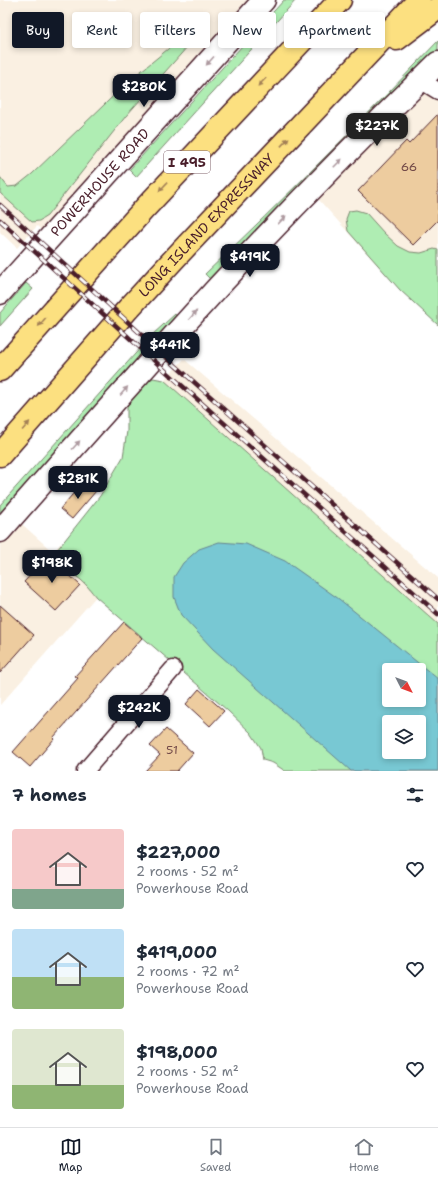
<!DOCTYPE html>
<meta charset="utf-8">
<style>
:root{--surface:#fff;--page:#f2f2f3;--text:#1f2937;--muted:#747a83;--line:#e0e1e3;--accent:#111827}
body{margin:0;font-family:"Shantell Sans",sans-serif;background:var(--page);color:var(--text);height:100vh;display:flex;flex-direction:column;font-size:15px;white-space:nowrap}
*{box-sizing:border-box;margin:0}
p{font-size:13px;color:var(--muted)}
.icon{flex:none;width:22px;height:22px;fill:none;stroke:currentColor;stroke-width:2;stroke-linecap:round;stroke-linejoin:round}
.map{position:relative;height:771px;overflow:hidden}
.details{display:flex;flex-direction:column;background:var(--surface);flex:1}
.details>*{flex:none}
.guide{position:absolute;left:12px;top:12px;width:414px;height:36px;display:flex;gap:8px}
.needle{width:26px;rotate:132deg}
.tools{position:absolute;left:382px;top:663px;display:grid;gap:8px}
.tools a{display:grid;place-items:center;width:44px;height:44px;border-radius:4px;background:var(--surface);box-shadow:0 2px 6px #0003;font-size:20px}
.price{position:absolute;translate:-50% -34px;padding:0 9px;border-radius:8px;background:var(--accent);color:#fff;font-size:13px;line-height:26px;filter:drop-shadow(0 1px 2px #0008)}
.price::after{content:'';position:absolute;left:50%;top:24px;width:12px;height:9px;margin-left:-6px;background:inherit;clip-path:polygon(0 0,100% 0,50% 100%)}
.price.current{background:#222;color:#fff}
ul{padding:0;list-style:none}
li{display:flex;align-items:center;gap:12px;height:100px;padding:0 12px}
li span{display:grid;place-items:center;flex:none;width:112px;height:80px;border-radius:4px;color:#555}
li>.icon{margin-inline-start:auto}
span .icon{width:48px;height:48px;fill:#fffc;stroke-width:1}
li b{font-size:17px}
h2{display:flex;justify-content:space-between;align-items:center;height:48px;padding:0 12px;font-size:17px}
.tag{padding:0 14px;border-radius:4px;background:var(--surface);box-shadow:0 2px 6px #0003;font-size:14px;line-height:36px}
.tag.current{background:var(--accent);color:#fff}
.menu{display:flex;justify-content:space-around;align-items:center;height:56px;border-top:1px solid var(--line);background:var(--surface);font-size:11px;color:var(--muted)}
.menu a{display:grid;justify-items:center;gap:2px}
.menu .current{color:var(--accent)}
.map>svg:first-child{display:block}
.built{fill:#faf0e2}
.green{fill:#afedb3;stroke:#7c866f;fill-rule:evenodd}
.water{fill:#78c8d3;stroke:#668490;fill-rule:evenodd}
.building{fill:#edcc9f;stroke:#4a1f2b}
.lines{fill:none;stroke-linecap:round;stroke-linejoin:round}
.street-casing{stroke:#4a1f2b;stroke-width:19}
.secondary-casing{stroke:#4a1f2b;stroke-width:25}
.highway-casing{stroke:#4a1f2b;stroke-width:25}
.street{stroke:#fff;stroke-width:16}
.secondary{stroke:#fff;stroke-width:22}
.highway{stroke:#fce080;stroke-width:22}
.rail-casing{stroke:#4a1f2b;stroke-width:4.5}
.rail{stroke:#fff;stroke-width:3;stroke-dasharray:9;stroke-linecap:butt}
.oneway{fill:#ae9aa0}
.oneway2{fill:#a38056}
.labels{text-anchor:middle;stroke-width:4;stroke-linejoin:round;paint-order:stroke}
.number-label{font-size:12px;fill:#734a48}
.shield{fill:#fff;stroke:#80626b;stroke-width:1}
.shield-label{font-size:13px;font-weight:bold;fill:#4a1f2b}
.street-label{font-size:14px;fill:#4a1f2b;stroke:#fff}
</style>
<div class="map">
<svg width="438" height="771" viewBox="0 0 438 771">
<rect width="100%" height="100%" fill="#fff"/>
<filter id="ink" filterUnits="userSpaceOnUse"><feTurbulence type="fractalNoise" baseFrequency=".025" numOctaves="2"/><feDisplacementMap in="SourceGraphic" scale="8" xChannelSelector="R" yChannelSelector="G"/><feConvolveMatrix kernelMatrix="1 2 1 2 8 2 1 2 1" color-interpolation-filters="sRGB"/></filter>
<g filter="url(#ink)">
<g class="built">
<path d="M0,0H264L50,238L37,226L17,248L0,232Z"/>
<path d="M438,63V287L400,290L310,190Z"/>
<path d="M184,359L438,578V624L164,380Z"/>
<path d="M13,516L53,552L61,543L108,583L0,705V531Z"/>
</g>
<g class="green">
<path d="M284,0H296L136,177L129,170Z"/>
<path d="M208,20L196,37L126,116L47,216L39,221L32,222L0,193V177L8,187L17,186L32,174L130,80L190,31Z"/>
<path d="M438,41V52L213,282L205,274C285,198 362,121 438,41Z"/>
<path d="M356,210L366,213L384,233L398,246L410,252L421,253L434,249L438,250V325L400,290L348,231L346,219L349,211Z"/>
<path d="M26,283L33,289L0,326V313Z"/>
<path d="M175,314L177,317L0,517V505L152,335Z"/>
<path d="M153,378L164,380L438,624V771H285L273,763L263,760L261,748L251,733L228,711L96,597C91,591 87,585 81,580C70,571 54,567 57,550L100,496L123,457L127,431V405L133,392L142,384ZM389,670H419V700H389ZM389,722H419V752H389Z"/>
</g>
<path class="water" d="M219,542L246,544L285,561L339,599L438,679V771H351L213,649L181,615L174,597V577L183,563L199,549ZM389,670H419V700H389ZM389,722H419V752H389Z"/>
<g class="building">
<path d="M438,114V220L413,245L358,191L406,141L409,144Z"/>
<path d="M84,481L96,491L72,519L60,509Z"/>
<path d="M48,556L80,585L56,611L24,582Z"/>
<path d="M0,605L34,635L0,673Z"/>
<path d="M124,622L142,638L77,711L53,738L54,739L30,767L13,752L78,678L75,676Z"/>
<path d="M199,689L224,711L210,726L186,704Z"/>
<path d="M166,729L193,753L177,771H145L160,755L150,746Z"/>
</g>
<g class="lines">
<g class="street-casing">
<g id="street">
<path d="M420,80L438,91"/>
<path d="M85,771L173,669"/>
</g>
</g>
<g class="secondary-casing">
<g id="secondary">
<path id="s1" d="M0,293L264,0"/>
<path d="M0,531C72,449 145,367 219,286C290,210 363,136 438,63"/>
</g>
</g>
<g class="highway-casing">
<g id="highway">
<path d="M397,39L438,8"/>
<path d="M0,370L145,208L340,0"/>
<path id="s2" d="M0,455L128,309L175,258L419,0"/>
</g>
</g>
<use href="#street" class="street"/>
<use href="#secondary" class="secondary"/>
<use href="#highway" class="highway"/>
<g class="rail-casing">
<g id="rail">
<path d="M0,205L176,366L438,599"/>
<path d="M0,220L169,374L438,614"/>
</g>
</g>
<use href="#rail" class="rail"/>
</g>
<defs><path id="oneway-solid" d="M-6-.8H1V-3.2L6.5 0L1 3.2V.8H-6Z"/></defs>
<g class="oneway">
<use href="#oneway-solid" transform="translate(210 61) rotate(132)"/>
<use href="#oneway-solid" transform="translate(338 163) rotate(-45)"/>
<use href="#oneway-solid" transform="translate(282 220) rotate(-46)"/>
<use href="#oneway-solid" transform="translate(193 315) rotate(-48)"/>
<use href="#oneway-solid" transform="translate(124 391) rotate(-49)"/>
<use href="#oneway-solid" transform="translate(76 445) rotate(-48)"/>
</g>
<g class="oneway2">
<use href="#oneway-solid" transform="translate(262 82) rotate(134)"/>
<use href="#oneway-solid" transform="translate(285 142) rotate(-47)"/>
<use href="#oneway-solid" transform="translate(163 187) rotate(133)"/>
<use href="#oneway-solid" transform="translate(42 322) rotate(131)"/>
<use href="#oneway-solid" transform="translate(26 426) rotate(-49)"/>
</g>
</g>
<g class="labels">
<g class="number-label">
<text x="409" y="171">66</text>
<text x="172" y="754">51</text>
</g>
<rect class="shield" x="164" y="151" width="46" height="22" rx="3"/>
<g class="shield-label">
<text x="187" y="167">I 495</text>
</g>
<g class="street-label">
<text dy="5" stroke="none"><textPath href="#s1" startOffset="149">POWERHOUSE ROAD</textPath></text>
<text dy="5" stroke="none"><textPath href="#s2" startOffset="309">LONG ISLAND EXPRESSWAY</textPath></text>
</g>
</g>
</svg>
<div class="tools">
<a><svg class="needle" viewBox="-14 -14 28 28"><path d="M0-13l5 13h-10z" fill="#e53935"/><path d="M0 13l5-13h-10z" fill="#747a83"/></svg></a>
<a><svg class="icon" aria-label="layers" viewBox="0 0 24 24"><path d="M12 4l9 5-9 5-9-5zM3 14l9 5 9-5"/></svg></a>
</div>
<b class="price" style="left:144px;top:108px">$280K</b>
<b class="price current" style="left:377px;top:147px">$227K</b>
<b class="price" style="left:250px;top:278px">$419K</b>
<b class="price" style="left:170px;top:366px">$441K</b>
<b class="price" style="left:78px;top:500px">$281K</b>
<b class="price" style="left:52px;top:584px">$198K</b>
<b class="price" style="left:139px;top:729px">$242K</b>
<div class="guide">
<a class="tag current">Buy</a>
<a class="tag">Rent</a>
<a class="tag">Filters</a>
<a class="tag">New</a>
<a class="tag">Apartment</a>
</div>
</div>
<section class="details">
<h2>7 homes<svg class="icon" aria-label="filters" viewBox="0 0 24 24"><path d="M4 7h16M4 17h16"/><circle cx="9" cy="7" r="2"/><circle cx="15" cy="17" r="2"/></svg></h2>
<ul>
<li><span style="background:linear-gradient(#f6c9c9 75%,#7fa58c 0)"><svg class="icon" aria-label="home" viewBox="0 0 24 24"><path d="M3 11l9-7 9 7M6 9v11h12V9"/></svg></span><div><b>$227,000</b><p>2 rooms · 52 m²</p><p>Powerhouse Road</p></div><svg class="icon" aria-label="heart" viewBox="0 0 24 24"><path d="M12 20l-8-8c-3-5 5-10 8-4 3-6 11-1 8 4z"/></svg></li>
<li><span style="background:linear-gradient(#bfe0f5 60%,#8fb573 0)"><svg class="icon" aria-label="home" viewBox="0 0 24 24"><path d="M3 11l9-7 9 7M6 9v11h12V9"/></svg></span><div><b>$419,000</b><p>2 rooms · 72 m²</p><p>Powerhouse Road</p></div><svg class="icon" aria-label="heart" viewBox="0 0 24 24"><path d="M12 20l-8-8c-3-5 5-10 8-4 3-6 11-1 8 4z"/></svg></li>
<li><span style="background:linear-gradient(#dfe7d0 70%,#8fb573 0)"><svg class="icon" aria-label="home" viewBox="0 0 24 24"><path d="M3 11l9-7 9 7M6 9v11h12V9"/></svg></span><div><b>$198,000</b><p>2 rooms · 52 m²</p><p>Powerhouse Road</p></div><svg class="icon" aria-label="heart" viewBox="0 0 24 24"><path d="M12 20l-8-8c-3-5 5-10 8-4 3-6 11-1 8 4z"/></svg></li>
</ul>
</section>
<nav class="menu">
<a class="current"><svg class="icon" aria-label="map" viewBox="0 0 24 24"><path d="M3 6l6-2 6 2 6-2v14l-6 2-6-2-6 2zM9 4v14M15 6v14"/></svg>Map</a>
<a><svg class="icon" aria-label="saved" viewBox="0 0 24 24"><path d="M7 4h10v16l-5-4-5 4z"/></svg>Saved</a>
<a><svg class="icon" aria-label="home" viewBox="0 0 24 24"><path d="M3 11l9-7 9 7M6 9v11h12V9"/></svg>Home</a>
</nav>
